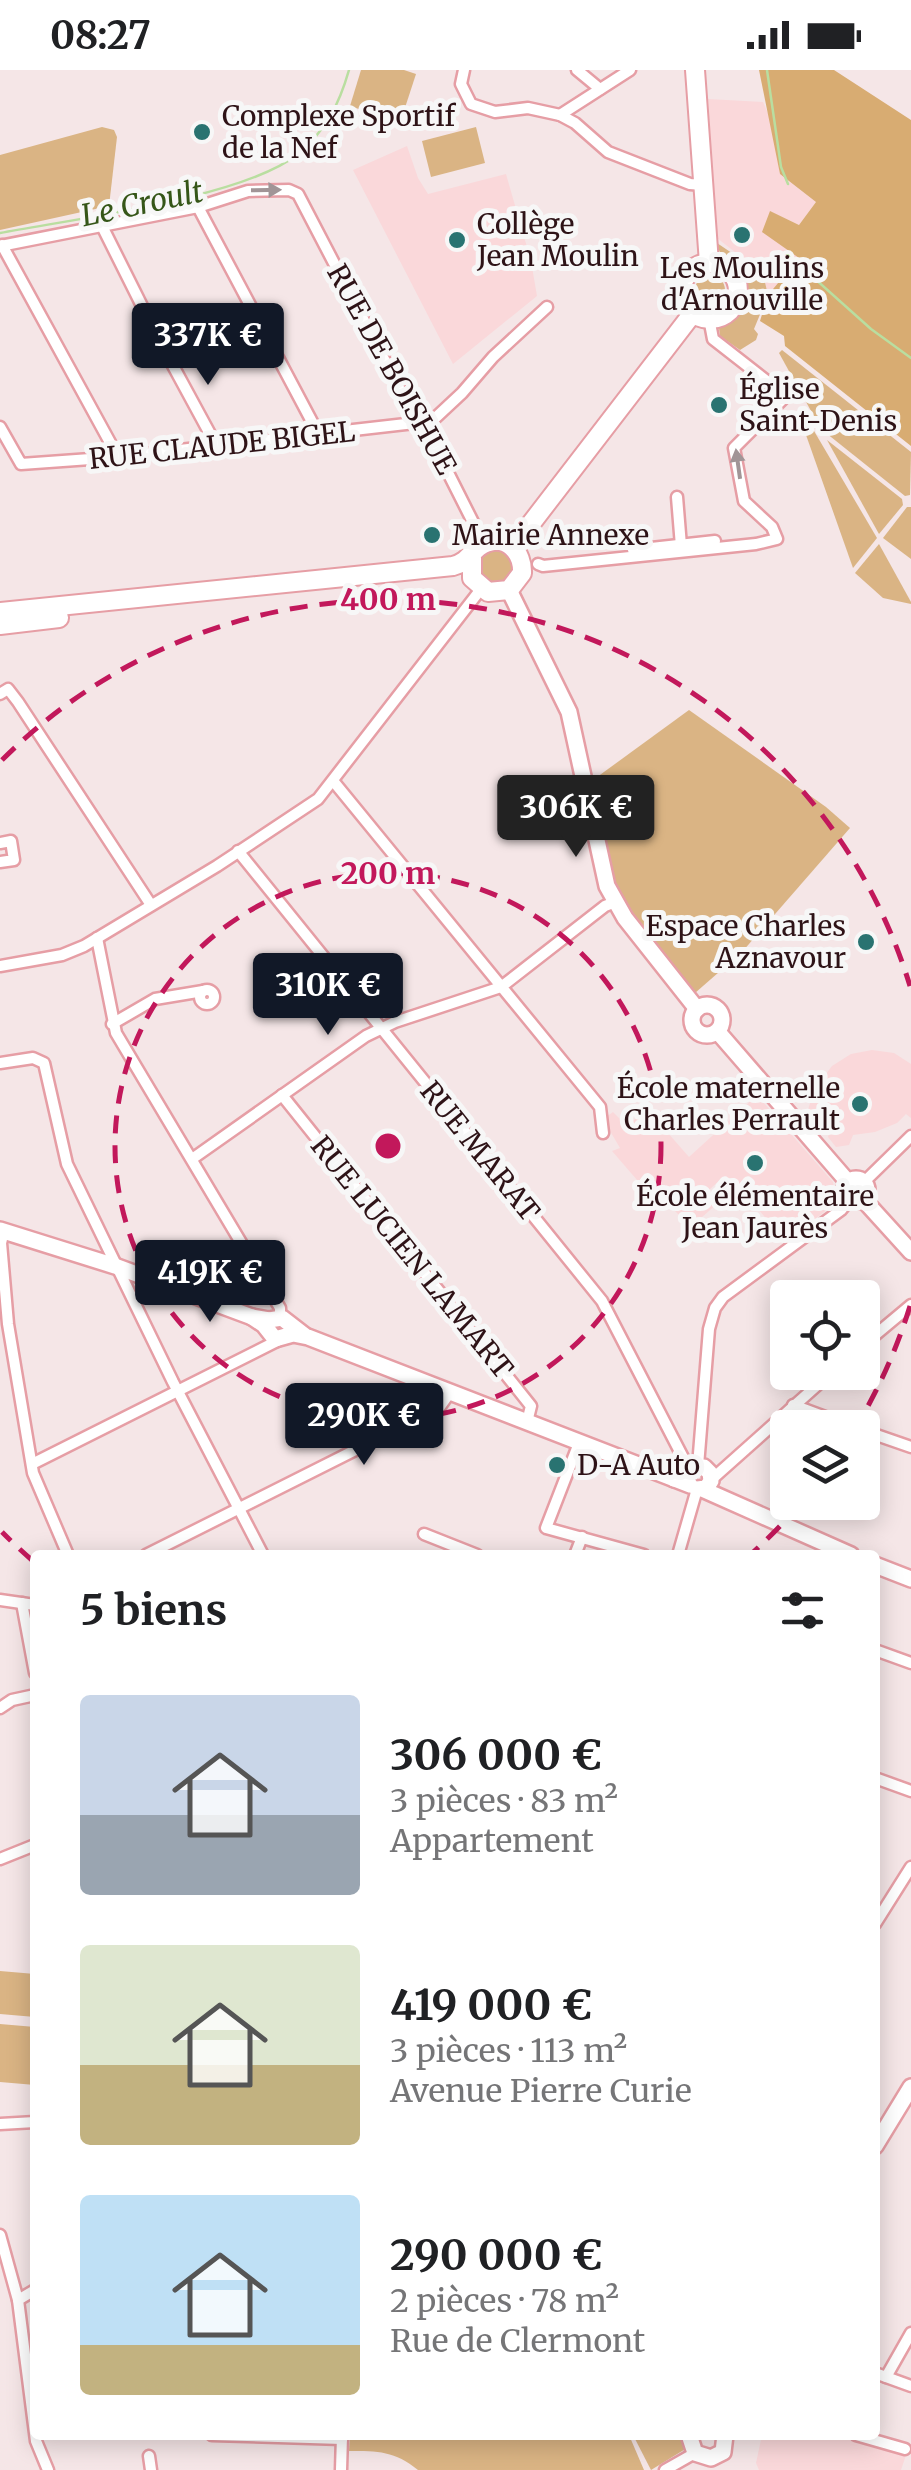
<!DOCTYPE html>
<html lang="fr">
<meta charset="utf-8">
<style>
:root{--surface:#fff;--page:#f2f2f2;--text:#202124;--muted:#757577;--accent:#111827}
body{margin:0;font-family:Merriweather,serif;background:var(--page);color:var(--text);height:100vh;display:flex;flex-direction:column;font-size:38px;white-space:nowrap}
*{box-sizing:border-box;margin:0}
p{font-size:32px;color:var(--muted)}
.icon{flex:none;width:55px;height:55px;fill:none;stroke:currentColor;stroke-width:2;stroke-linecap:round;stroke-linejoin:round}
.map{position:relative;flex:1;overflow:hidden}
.panel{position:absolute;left:30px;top:1480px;width:850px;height:890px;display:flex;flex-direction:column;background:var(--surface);border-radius:10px;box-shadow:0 5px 25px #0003}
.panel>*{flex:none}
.fabs{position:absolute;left:770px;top:1210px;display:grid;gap:20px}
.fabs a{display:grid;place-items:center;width:110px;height:110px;border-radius:10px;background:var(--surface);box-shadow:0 5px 25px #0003;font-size:50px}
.price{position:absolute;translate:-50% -85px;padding:0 22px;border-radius:10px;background:var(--accent);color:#fff;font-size:32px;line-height:65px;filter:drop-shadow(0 2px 5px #0008)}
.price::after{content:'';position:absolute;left:50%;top:60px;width:30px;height:22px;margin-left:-15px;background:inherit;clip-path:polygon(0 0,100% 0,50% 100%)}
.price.selected{background:#222;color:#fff}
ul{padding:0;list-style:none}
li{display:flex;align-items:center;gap:30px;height:250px;padding:0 50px}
li span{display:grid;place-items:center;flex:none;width:280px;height:200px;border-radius:10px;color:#555}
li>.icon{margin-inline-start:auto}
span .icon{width:120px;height:120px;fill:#fffc;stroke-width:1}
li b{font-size:42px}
h2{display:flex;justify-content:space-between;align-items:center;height:120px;padding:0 50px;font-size:42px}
.status{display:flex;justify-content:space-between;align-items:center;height:70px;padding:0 50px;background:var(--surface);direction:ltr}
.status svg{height:28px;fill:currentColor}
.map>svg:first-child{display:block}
.built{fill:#fad8da}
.green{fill:#dab484}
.forest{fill:#d8ac72}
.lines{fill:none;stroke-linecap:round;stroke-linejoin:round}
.stream{stroke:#b9dea0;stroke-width:2.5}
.street-casing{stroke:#e69ea5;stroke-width:15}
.secondary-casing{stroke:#e69ea5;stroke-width:20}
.primary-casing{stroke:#e69ea5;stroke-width:22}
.street{stroke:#fff;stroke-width:10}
.secondary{stroke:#fff;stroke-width:15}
.primary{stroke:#fff;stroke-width:18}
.oneway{fill:#a19597}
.ring{fill:none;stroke:#c2185b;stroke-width:5;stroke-dasharray:18 12}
.poi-dot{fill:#297371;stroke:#f7f7f7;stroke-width:4}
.labels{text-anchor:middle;stroke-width:10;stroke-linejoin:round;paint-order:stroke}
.poi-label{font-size:28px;fill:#2e1317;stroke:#f7f7f7;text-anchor:start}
.street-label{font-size:28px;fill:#2e1317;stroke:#f7f7f7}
.water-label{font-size:30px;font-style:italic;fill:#355618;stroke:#f7f7f7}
.centre{fill:#c2185b;stroke:#f7f7f7;stroke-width:5}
.ring-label{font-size:30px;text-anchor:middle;font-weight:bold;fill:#c2185b;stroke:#f7f7f7;stroke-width:10;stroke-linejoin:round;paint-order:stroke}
</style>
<div class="status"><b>08:27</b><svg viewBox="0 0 49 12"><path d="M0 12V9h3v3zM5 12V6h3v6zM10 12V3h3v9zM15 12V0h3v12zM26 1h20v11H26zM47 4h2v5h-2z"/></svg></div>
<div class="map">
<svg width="911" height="2400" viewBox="0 0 911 2400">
<rect width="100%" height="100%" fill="#f5e6e7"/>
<g class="built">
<path d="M708,29L763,32L771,50L780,104L816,132L799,155L771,142L800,187L768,225L763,204L717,168Z"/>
<path d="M407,76L418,108L428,124L506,104L531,191L537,226L453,294L353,100Z"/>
<path d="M872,980L894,983L911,994V1048L906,1044L897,1053L875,1062L853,1065L849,1075L836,1077L828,1067L831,1055L828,1051L818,1053L808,1040L812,1027L818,1026L817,1016L832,996L851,984Z"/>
<path d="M757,1025L833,1112L836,1133L786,1171L734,1112L723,1107L709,1120L719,1132L691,1157L663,1129L650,1125L612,1081L620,1078L603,1049L613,1042L627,1056L647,1039L689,1087Z"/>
<path d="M762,2365H831L906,2385L901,2400H759L756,2393Z"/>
</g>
<g class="green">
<path d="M361,0H404L416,4L400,53L350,36Z"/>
<path d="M102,57L114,60L117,67L109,136L0,160V85Z"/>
<path d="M476,57L485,93L431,107L422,71Z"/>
<path d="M717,173L763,204L768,225L754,259L758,264L756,270L740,280L720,266L719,258C725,252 732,249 737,242C762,207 721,200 717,173Z"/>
<circle cx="710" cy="220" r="15"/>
<path d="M782,280L911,382L910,425L905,426L821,359L779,283Z"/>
<path d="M804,344L877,468L853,498L800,348Z"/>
<path d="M827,370L902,429L903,435L879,464Z"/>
<path d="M907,437H911V489L883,468Z"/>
<path d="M879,474L911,532V534L883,528L855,503Z"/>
<circle cx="497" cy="497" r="17"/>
<path d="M689,640L826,737L850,758L742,882L695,923L616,821L593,710Z"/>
<path d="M0,1901L35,1904V1947L0,1944Z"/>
<path d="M0,1954L35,1957V2015L0,2012Z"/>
<path d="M350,2365H629L644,2400H418C395,2381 378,2381 349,2381Z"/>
<path d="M633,2365H685L687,2378L651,2400Z"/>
</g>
<path class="forest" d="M759,0H834L911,50V376L785,276L784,266L760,251L768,225L799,188L762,162L770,141L799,155L816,132L780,104Z"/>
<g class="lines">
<g class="stream">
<path d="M767,0L781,97L788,114"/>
<path d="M0,163C73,149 243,128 298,84C326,60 339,35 349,0"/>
<path d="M785,182L871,259L911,288"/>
</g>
<g class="street-casing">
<g id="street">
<path d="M464,0L461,14L471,34L495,42L528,38L560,45L575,53L608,82L690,114L703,115"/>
<path d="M577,0L600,19"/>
<path d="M560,45L630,0"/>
<path d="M198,137L319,365"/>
<path d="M102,156L151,254"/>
<path d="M2,175L118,387"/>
<path d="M0,176L198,137L248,121L289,120L298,124L410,339L423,353L484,474"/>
<circle cx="160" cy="265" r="14"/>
<path d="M164,279L216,375"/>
<path d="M0,357L21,394L118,387L432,351L462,323L493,287L547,237"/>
<path d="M677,427L681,476"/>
<path d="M633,480L715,471"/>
<path d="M538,494L543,496L756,474L777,469L772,457L744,431L734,378L786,326L713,269L709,248"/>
<path d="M0,624L8,619L18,632L151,835"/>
<path d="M334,712L600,1037L603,1063"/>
<path d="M0,773L11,771L14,790L0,792"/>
<path d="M238,781L602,1231L690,1401"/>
<path d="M97,868L116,963L280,1238V1248"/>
<path d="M0,896L62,885L84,876L217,796L318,729L481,519"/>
<circle cx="207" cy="927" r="7"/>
<path d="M112,954L155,929L203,921"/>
<path d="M0,993L33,988L44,993L67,1094L173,1312L263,1485"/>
<path d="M282,1025L531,1336L527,1352"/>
<path d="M192,1089L366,966L395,952L501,917L605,836L615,832"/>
<path d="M863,1113L911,1066"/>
<path d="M4,1161L1,1173L8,1254L33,1403L68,1485"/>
<path d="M862,1276L911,1235"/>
<path d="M793,1335L855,1358"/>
<path d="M862,1360L911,1377"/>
<path d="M579,1373L546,1458L644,1485"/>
<path d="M32,1394L281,1269"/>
<path d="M698,1396L709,1259L715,1238L723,1227L841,1140L850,1129"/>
<path d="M711,1410L832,1302"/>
<path d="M424,1464L477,1485"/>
<path d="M146,1485L439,1338L451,1321"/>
<path d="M575,1485L582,1467"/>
<path d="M678,1485L697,1419"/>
<path d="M0,1530L35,1535"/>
<path d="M22,1533L35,1603"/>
<path d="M875,1580L911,1593"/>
<path d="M0,1638L12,1630L35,1625"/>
<path d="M875,1708L911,1721"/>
<path d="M0,1789L35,1775"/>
<path d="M875,1854L911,1797"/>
<path d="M0,2054L35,2052"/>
<path d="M0,2165L18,2230L36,2371L48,2400"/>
<path d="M18,2230L35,2220"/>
<path d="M875,2303L911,2316"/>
<path d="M886,2307L911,2263"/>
<path d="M212,2365L342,2369"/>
<path d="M856,2365L905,2379"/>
<path d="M149,2386L151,2400"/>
<path d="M341,2400L342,2366"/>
<path d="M665,2400L695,2383"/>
</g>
</g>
<g class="secondary-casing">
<g id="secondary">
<path d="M509,520L569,642L607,816L625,848L697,939"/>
<circle cx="707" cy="950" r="15"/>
<path d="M718,962L848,1112"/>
<circle cx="856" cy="1120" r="11"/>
<path d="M862,1128L911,1182"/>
<path d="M0,1160L115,1196L252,1247L269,1250L282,1248L304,1265"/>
<path d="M252,1247L264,1255L275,1269L293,1264L308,1267L690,1415"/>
<path d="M674,1409L686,1406L695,1397H704L710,1403L711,1411L706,1418L697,1419"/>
<path d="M702,1419L851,1485"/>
<path d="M875,1495L911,1509"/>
<path d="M875,2076L911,2017"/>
<path d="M689,2365L695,2383L711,2388L723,2382L725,2365"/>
</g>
</g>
<g class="primary-casing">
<g id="primary">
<path d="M695,0L709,193"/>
<circle cx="710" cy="221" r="28"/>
<path d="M513,477L693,243"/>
<path d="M0,542L453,496C471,491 471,479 486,473C507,464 523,483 522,503L509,520L488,522L472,508V488"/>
<path d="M0,555L59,548"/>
</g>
</g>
<use href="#street" class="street"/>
<use href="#secondary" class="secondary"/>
<use href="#primary" class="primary"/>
</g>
<defs><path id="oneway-solid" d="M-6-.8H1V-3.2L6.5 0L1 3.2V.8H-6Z" transform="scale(2.5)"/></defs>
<g class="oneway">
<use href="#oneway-solid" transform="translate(266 120) rotate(-1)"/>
<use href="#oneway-solid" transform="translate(738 394) rotate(-98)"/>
</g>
<g class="ring">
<circle cx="388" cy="1076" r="273"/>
<path d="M910 1236A546 546 0 0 1 856 1357M800 1434A546 546 0 0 1 750 1485M33 1491A546 546 0 0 1 2 1462M2 690A546 546 0 0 1 910 916"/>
</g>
<g class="poi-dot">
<circle cx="202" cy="62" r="10"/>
<circle cx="742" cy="165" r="10"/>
<circle cx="457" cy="170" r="10"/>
<circle cx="719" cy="335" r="10"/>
<circle cx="432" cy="465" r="10"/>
<circle cx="866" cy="872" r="10"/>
<circle cx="860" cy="1034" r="10"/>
<circle cx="755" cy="1093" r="10"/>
<circle cx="557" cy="1395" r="10"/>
</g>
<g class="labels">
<g class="poi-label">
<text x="222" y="56">Complexe Sportif<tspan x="222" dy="32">de la Nef</tspan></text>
<text x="477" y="164">Collège<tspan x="477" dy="32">Jean Moulin</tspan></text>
<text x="742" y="208" text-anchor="middle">Les Moulins<tspan x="742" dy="32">d'Arnouville</tspan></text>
<text x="739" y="329">Église<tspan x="739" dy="32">Saint-Denis</tspan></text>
<text x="452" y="475">Mairie Annexe</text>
<text x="846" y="866" text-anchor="end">Espace Charles<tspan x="846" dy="32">Aznavour</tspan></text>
<text x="840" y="1028" text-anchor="end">École maternelle<tspan x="840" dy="32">Charles Perrault</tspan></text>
<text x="755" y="1136" text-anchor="middle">École élémentaire<tspan x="755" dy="32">Jean Jaurès</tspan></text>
<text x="577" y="1405">D-A Auto</text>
</g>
<g class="street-label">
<text transform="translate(392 299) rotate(61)" y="10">RUE DE BOISHUE</text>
<text transform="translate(222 375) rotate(-6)" y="10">RUE CLAUDE BIGEL</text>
<text transform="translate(480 1081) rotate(51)" y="10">RUE MARAT</text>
<text transform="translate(412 1187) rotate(51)" y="10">RUE LUCIEN LAMART</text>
</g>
<g class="water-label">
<text transform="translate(142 134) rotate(-12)" y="10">Le Croult</text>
</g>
</g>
<circle cx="388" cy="1076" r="15" class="centre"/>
<g class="ring-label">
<text x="388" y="540">400 m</text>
<text x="388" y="814">200 m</text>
</g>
</svg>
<div class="fabs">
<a><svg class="icon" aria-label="locate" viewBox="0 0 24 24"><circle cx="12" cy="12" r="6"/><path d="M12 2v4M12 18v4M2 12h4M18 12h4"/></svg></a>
<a><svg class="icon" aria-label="layers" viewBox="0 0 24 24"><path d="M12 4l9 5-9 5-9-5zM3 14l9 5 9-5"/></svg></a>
</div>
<b class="price" style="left:208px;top:318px">337K €</b>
<b class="price selected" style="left:576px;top:790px">306K €</b>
<b class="price" style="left:328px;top:968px">310K €</b>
<b class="price" style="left:210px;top:1255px">419K €</b>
<b class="price" style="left:364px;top:1398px">290K €</b>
<section class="panel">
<h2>5 biens<svg class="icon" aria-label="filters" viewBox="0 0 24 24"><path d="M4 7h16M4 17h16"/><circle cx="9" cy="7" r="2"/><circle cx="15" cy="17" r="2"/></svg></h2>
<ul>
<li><span style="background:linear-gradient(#c9d6e8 60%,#9aa5b1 0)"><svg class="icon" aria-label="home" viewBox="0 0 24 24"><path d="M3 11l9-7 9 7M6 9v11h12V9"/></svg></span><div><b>306 000 €</b><p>3 pièces · 83 m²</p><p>Appartement</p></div></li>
<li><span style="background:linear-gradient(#dfe7d0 60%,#c2b280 0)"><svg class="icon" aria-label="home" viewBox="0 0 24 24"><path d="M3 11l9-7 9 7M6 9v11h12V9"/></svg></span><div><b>419 000 €</b><p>3 pièces · 113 m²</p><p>Avenue Pierre Curie</p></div></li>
<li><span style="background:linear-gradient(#bfe0f5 75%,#c2b280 0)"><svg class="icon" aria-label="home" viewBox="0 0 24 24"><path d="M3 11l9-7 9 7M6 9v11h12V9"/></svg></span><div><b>290 000 €</b><p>2 pièces · 78 m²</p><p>Rue de Clermont</p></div></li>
</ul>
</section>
</div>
